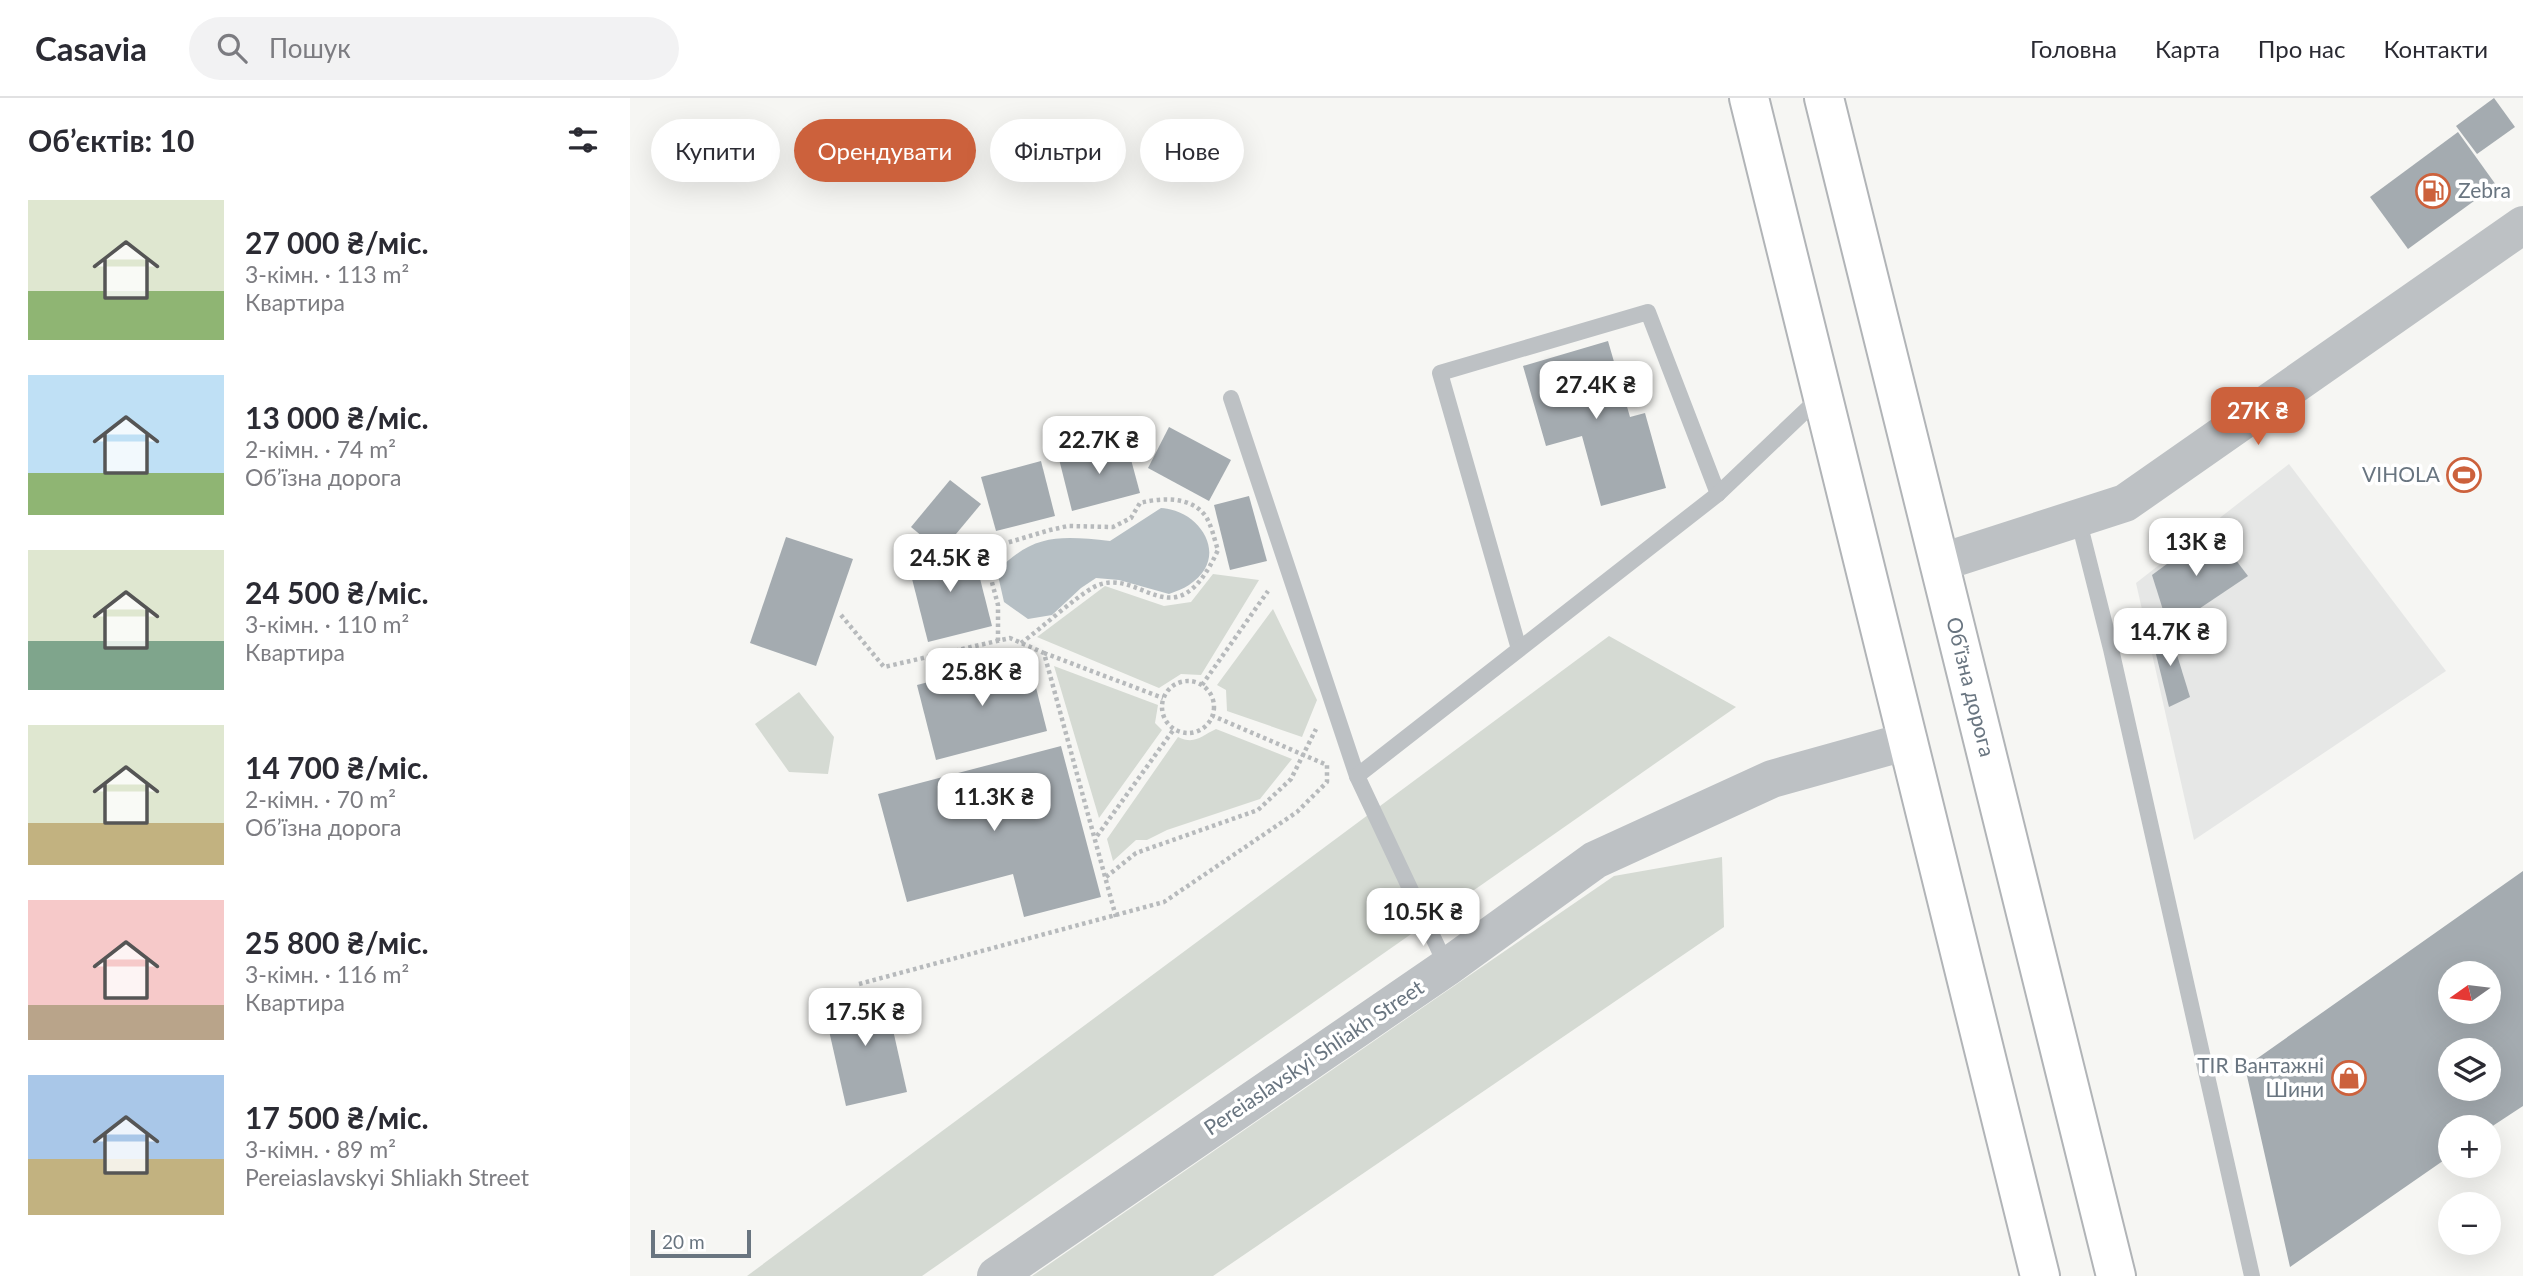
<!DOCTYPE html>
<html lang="uk">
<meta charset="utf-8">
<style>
:root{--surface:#fff;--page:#f2f2f3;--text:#2b2b33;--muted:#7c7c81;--line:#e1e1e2;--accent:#cc613c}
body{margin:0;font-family:Lato,sans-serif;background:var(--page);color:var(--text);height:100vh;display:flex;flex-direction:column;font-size:26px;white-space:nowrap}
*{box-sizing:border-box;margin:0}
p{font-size:23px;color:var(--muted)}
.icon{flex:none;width:38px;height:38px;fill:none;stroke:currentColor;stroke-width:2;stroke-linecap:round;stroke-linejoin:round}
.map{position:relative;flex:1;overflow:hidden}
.drawer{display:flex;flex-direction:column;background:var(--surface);width:630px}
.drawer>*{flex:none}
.top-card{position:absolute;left:21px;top:21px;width:665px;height:63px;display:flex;gap:14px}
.needle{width:46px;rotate:256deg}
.controls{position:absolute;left:1808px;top:863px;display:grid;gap:14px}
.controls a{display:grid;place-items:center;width:63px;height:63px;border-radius:50%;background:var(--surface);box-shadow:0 7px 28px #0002;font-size:35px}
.scale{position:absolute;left:21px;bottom:18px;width:100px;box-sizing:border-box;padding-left:7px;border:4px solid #697580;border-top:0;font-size:19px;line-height:24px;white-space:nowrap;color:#697580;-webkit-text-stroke:5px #fff;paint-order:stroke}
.price{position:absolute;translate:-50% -60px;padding:0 16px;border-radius:14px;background:#fff;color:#222;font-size:23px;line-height:46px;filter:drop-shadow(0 2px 4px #0008)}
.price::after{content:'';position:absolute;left:50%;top:42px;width:21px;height:16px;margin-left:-10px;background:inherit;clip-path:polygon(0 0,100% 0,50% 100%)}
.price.on{background:var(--accent);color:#fff}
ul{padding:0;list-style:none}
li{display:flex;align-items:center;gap:21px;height:175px;padding:0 28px}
li span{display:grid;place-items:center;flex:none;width:196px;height:140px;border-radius:0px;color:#555}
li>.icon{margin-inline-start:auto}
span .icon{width:84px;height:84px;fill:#fffc;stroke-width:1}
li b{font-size:30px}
h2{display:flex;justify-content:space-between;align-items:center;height:84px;padding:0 28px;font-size:30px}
.tag{padding:0 24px;border-radius:32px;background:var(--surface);box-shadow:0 7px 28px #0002;font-size:24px;line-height:63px}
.tag.on{background:var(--accent);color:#fff}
header{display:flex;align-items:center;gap:42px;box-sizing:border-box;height:98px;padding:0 35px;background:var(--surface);border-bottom:2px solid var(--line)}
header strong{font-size:33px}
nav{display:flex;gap:38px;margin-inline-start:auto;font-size:24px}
.search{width:490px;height:63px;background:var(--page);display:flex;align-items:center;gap:18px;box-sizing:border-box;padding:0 24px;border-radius:38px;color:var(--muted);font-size:26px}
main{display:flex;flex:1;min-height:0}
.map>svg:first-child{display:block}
.built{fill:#e6e7e6}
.green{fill:#d5dad3}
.water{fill:#b6bfc4}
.building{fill:#a4abb0;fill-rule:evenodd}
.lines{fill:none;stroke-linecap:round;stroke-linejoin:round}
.trunk-casing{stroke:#b1b4b7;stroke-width:42}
.path{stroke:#b7babc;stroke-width:4.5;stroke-dasharray:3.5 3.5;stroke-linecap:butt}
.service{stroke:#bdc1c4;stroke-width:16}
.tertiary{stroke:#bdc1c4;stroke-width:38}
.trunk{stroke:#fff;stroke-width:38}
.labels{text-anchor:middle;stroke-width:7;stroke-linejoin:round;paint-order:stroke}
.poi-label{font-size:21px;fill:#697580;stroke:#fff;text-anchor:end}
.street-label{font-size:21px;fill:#697580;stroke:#fff}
</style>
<header>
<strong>Casavia</strong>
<div class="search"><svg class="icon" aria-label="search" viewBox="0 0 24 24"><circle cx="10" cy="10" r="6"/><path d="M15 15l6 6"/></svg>Пошук</div>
<nav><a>Головна</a><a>Карта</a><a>Про нас</a><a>Контакти</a></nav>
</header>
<main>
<section class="drawer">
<h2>Об’єктів: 10<svg class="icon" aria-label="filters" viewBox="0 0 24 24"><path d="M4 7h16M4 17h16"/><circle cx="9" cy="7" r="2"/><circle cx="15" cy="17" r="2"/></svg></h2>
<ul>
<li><span style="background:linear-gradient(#dfe7d0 65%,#8fb573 0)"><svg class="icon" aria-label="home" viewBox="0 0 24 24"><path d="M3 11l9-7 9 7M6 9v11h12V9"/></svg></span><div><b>27 000 ₴/міс.</b><p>3-кімн. · 113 m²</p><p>Квартира</p></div></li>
<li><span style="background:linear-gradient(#bfe0f5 70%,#8fb573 0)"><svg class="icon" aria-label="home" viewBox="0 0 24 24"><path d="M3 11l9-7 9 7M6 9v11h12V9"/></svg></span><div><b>13 000 ₴/міс.</b><p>2-кімн. · 74 m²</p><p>Обʼїзна дорога</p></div></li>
<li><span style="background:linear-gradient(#dfe7d0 65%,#7fa58c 0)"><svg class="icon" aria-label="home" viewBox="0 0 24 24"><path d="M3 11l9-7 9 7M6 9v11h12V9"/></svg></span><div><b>24 500 ₴/міс.</b><p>3-кімн. · 110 m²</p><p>Квартира</p></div></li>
<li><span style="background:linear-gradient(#dfe7d0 70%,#c2b280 0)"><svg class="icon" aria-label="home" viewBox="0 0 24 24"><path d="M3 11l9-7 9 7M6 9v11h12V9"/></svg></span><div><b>14 700 ₴/міс.</b><p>2-кімн. · 70 m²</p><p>Обʼїзна дорога</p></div></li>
<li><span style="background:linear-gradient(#f6c9c9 75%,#b9a48a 0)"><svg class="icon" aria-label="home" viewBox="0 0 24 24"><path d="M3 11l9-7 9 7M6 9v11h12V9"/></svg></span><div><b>25 800 ₴/міс.</b><p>3-кімн. · 116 m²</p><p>Квартира</p></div></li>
<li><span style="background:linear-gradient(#a9c7e8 60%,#c2b280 0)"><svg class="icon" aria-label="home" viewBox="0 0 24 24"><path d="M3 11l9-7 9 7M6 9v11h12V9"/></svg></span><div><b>17 500 ₴/міс.</b><p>3-кімн. · 89 m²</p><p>Pereiaslavskyi Shliakh Street</p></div></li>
</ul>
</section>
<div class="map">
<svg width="1893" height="1178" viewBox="0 0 1893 1178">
<rect width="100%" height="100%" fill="#f6f6f3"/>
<path class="built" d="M1659,366L1816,573L1564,742L1506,485Z"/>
<g class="green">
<path d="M583,476L629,482L571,577L551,576L529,590L407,539L475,488L534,508L561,504Z"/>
<path d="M643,511L687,602L672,639L597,613L596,592L587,587Z"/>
<path d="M979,538L1106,609L292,1178H117Z"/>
<path d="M424,568L528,607L525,625L532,632L469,720Z"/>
<path d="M169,594L204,639L198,676L159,674L125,626Z"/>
<path d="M586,631L662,661L630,701L537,732L517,742H506L483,763L477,741L548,639C565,647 571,638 586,631Z"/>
<path d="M1092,759L1094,829L583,1178H402L984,778Z"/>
</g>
<path class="water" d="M531,410C571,412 601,460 559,487C553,491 546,493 539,496L489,482L466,480L451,490L422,517L398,521L374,504L367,473C404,435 431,438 480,443Z"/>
<g class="building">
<path d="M1864,0L1885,29L1847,56L1826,28Z"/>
<path d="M1828,34L1866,87L1778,151L1740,99Z"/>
<path d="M978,243L1000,319L1015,315L1036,390L971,408L952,338L916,348L893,268Z"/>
<path d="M539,329L601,362L579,403L518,370Z"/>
<path d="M496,343L510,395L442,413L429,361Z"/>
<path d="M411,363L425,418L366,433L351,379Z"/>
<path d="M320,382L351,406L311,454L281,429Z"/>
<path d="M619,398L637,463L600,472L584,407Z"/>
<path d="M1583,432L1618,478L1539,531L1522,477Z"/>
<path d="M156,439L223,461L186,568L120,545Z"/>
<path d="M342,449L362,528L298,544L278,465Z"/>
<path d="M1539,531L1560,599L1539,609L1521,536Z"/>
<path d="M398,558L417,633L306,662L287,587Z"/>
<path d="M431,648L471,799L394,819L383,776L277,804L248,696Z"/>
<path d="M1893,773V1008L1858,1031L1820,1029V1058L1660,1169L1615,969ZM1820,875H1858V914H1820ZM1820,952H1858V990H1820Z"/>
<path d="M254,892L277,994L216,1008L193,906Z"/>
</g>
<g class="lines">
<g class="trunk-casing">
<g id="trunk">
<path d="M1119,0L1410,1178"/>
<path d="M1194,0L1486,1178"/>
</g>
</g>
<g class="path">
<path d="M211,517L254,569L380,540L414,555L486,819"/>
<path d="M368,543V507L356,462L373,446L420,432L438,428L483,429L501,420L510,405C529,400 558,398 573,415C581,423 584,441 588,452C544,548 510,465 464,489C444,500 412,530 391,545"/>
<path d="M414,555L533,600"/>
<circle cx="558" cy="609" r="26"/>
<path d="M572,587L638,493"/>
<path d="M467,738L544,631"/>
<path d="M476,779L506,755L628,712L661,681L686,631"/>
<path d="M229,886L534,804L667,714L697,684V667L583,618"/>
</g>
<g class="service">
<path d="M601,300L727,678L817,869"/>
<path d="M1448,420L1481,551L1622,1178"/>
<path d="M889,551L810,275L1018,214L1088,396"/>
<path d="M727,678L1088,396L1191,298"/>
</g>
<g class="tertiary">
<path d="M1309,465L1495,405L1893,127"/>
<path d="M366,1178L817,869L965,762L1142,681L1278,643"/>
</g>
<use href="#trunk" class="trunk"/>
</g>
<defs>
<g id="fuel-ring" transform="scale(1.75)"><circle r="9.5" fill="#fff" stroke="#cc613c" stroke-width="1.5"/><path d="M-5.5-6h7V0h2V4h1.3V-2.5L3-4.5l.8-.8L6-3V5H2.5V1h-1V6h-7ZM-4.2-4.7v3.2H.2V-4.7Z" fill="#cc613c"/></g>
<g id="stadium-ring" transform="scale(1.75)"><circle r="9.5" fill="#fff" stroke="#cc613c" stroke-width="1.5"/><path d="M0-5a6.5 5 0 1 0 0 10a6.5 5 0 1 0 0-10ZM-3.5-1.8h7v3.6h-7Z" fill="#cc613c"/></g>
<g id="shop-ring" transform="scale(1.75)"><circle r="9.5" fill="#fff" stroke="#cc613c" stroke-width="1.5"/><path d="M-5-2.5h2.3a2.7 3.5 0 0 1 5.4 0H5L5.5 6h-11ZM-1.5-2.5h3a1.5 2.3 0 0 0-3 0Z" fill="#cc613c"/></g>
</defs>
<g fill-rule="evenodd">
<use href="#fuel-ring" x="1803" y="93"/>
<use href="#stadium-ring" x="1834" y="377"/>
<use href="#shop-ring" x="1719" y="980"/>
</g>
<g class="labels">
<g class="poi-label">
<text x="1828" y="100" text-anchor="start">Zebra</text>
<text x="1810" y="384">VIHOLA</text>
<text x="1694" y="975">TIR Вантажні<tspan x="1694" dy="24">Шини</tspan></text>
</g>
<g class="street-label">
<text transform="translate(1340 589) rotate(76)" y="7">Обʼїзна дорога</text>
<text transform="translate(684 960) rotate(-34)" y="7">Pereiaslavskyi Shliakh Street</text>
</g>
</g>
</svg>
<div class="controls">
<a><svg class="needle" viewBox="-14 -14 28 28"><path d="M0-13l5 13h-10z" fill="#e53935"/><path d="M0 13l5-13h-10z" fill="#7c7c81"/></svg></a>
<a><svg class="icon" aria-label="layers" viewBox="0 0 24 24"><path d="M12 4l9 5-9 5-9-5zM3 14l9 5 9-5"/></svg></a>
<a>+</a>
<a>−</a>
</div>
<div class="scale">20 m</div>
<b class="price" style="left:966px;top:323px">27.4K ₴</b>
<b class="price on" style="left:1628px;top:349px">27K ₴</b>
<b class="price" style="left:469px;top:378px">22.7K ₴</b>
<b class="price" style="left:1566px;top:480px">13K ₴</b>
<b class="price" style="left:320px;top:496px">24.5K ₴</b>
<b class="price" style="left:1540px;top:570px">14.7K ₴</b>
<b class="price" style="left:352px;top:610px">25.8K ₴</b>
<b class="price" style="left:364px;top:735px">11.3K ₴</b>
<b class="price" style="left:793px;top:850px">10.5K ₴</b>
<b class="price" style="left:235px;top:950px">17.5K ₴</b>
<div class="top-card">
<a class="tag">Купити</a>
<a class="tag on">Орендувати</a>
<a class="tag">Фільтри</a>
<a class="tag">Нове</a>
</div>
</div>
</main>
